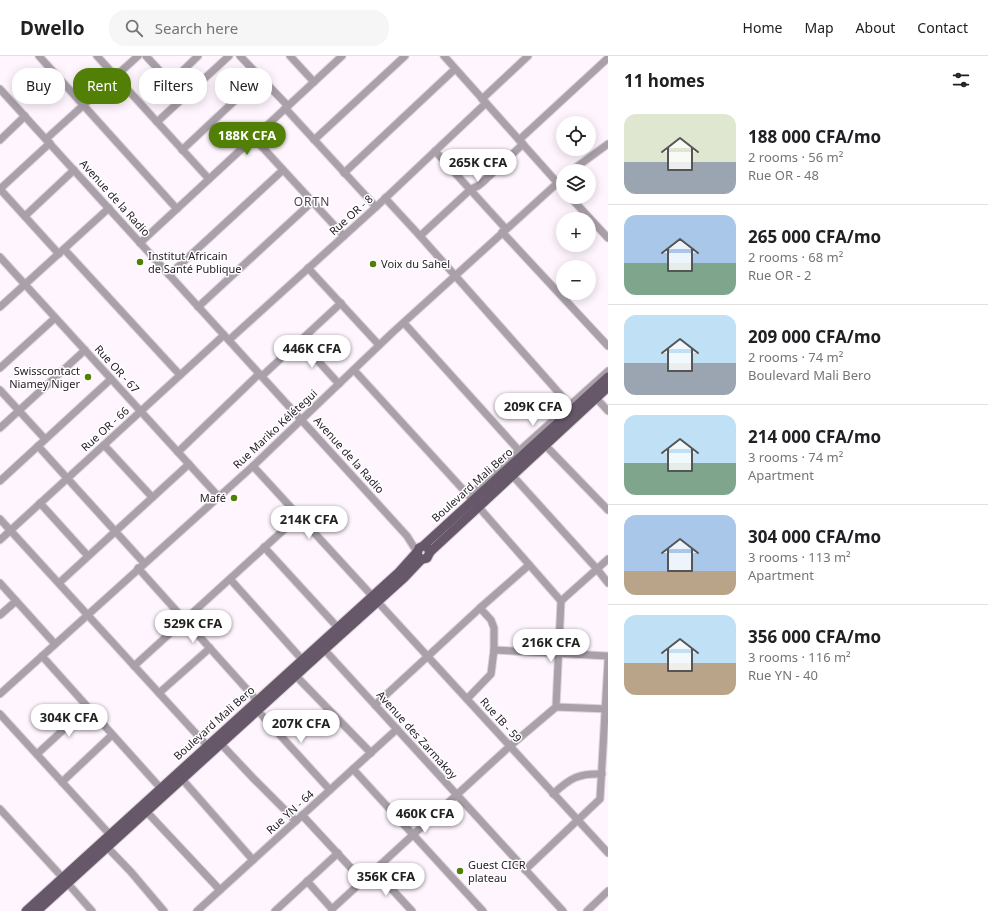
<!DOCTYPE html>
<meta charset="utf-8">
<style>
:root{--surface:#fff;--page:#f6f6f6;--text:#202124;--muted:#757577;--line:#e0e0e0;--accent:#527f06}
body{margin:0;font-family:"Noto Sans",sans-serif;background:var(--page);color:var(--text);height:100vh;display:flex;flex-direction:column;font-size:15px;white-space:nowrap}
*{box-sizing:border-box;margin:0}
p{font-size:13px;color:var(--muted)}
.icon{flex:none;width:22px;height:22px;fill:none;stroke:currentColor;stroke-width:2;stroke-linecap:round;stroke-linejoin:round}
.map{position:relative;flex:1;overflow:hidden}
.side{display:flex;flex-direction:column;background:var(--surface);width:380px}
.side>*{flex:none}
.hud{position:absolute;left:12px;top:12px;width:380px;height:36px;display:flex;gap:8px}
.controls{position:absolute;left:556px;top:60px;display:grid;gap:8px}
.controls a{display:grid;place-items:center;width:40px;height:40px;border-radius:50%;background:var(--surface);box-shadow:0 2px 10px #0003;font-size:20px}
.price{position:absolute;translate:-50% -34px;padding:0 9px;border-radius:14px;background:#fff;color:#222;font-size:13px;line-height:26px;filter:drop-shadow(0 1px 2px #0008)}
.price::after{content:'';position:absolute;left:50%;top:24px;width:12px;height:9px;margin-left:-6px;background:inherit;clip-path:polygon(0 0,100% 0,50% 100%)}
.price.selected{background:var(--accent);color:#fff}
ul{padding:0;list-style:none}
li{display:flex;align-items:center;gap:12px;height:100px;padding:0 16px}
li+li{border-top:1px solid var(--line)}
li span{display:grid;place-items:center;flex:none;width:112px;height:80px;border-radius:12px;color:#555}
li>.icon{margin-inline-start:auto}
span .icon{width:48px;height:48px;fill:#fffc;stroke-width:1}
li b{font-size:17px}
h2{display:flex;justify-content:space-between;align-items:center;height:48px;padding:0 16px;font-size:17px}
.chip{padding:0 14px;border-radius:16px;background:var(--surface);box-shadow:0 2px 10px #0003;font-size:14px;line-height:36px}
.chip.selected{background:var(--accent);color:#fff}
header{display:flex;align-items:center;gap:24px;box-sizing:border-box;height:56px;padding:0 20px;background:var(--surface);border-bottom:1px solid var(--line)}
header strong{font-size:19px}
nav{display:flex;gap:22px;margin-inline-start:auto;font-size:14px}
.search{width:280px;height:36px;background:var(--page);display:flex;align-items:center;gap:10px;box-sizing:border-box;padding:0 14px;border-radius:16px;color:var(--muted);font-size:15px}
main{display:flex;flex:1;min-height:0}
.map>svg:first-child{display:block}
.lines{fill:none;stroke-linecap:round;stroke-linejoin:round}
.minor-casing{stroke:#dcd2db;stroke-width:9}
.major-casing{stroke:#dcd2db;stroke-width:11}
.minor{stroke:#a9a0aa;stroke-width:7}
.major{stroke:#675869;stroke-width:9}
.poi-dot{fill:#527f06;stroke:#fff;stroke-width:1.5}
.labels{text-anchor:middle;stroke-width:3;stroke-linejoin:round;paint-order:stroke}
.street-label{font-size:11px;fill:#231b23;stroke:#fff}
.poi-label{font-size:11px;fill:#231b23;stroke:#fff;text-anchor:start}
.neighbourhood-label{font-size:12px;letter-spacing:1px;fill:#503e50;stroke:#fff}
</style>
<header>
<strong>Dwello</strong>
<div class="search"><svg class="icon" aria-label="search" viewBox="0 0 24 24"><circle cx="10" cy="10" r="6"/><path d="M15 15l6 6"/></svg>Search here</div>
<nav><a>Home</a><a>Map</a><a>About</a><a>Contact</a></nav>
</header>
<main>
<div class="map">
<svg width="608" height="855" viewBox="0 0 608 855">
<rect width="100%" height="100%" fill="#fff5fe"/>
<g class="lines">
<g class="minor-casing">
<g id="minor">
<path d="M39,0L177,153"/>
<path d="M97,0L209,123"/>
<path d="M146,0L184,41"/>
<path d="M240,0L288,50"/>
<path d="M290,0L314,26"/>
<path d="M444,0L563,133"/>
<path d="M171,26L198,0"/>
<path d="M0,33L407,480L417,496"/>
<path d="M482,43L528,0"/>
<path d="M285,52L376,151"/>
<path d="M157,66L229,0"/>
<path d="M254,82L344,180"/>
<path d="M46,83L138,0"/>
<path d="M0,84L25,60"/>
<path d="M314,84L405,0"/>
<path d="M519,84L608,2"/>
<path d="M182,94L260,21"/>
<path d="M435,95L506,173"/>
<path d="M571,115L608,88"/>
<path d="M344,117L455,13"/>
<path d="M0,133L59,198"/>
<path d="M0,133L50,87"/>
<path d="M570,141L608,182"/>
<path d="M385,142L420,180L575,355"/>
<path d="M25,160L74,114"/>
<path d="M502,176L608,290"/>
<path d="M420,180L471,133L478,130L483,126L523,88"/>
<path d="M140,187L342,0"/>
<path d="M64,193L180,319"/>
<path d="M0,201L218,440"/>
<path d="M308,212L379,289"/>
<path d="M169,219L283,114"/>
<path d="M0,251L109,152"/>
<path d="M198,251L312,146"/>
<path d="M404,267L523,399"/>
<path d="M229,284L376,151L486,47"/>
<path d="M300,285L339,328"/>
<path d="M0,312L55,262"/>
<path d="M354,314L469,440L561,545"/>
<path d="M262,320L341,247"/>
<path d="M0,334L45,383"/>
<path d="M596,342L608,355"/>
<path d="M0,372L85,294"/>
<path d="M104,389L152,441"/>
<path d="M545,389L608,454"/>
<path d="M38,390L144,507"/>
<path d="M178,396L259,318"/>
<path d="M253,410L608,797"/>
<path d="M512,419L597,513L608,527"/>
<path d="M0,425L111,323"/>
<path d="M469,440L608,315"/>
<path d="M40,447L88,500"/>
<path d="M0,463L211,694"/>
<path d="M0,484L224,279"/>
<path d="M264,491L341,575"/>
<path d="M138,512L260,648"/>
<path d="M230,523L306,608"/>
<path d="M0,527L55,588"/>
<path d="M59,527L189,408"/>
<path d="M0,559L16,545"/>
<path d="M322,591L563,855"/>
<path d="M494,594L608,600"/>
<path d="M42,600L164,736"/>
<path d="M134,610L299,460"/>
<path d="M296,620L371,697"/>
<path d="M159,637L210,592"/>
<path d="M0,638L253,410L392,277L563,122"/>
<path d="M467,643L491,618L494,594V572L491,564L480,552"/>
<path d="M375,649L480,552L529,509"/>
<path d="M556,651L608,653"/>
<path d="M258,655L330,734"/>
<path d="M0,658L113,782"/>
<path d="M221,688L253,722L296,765"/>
<path d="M37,698L87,652"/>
<path d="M353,713L483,855"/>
<path d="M182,723L253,804"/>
<path d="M62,726L112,679"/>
<path d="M553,738C570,722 579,717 602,718"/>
<path d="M0,753L63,822L92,855"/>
<path d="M146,755L220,834"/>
<path d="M302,759L363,825"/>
<path d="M107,791L131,816L164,855"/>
<path d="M374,814L412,855"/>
<path d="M525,814L600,743L608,605"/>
<path d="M307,825L332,853"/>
<path d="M197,855L397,673"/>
<path d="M275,855L338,797"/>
<path d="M332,855V853L510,690L556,651L561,545L608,503"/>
<path d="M587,855L608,835"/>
</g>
</g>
<g class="major-casing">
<g id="major">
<path d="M423,490L427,491L430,496L427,502C422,504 419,503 417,498L419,492L423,490L608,321"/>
<path d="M430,496L608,331"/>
<path d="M26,855L399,516L417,496"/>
<path d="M37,855L324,594L404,522L422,503"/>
</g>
</g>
<use href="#minor" class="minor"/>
<use href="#major" class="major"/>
</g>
<g class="poi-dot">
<circle cx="140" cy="206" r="4"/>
<circle cx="373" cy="208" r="4"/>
<circle cx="88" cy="321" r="4"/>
<circle cx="234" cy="442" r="4"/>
<circle cx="460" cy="815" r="4"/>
</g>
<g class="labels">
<g class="street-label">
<text transform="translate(115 142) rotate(48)" y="4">Avenue de la Radio</text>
<text transform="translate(351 159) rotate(-42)" y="4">Rue OR - 8</text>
<text transform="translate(117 313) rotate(48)" y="4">Rue OR - 67</text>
<text transform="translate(105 373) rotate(-42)" y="4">Rue OR - 66</text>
<text transform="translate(275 373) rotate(-43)" y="4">Rue Mariko Kélétegui</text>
<text transform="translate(349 399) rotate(48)" y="4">Avenue de la Radio</text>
<text transform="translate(472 429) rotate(-42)" y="4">Boulevard Mali Bero</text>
<text transform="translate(501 664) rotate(48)" y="4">Rue IB - 59</text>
<text transform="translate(214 667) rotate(-42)" y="4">Boulevard Mali Bero</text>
<text transform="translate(417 679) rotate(48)" y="4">Avenue des Zarmakoy</text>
<text transform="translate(290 756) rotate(-42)" y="4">Rue YN - 64</text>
</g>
<g class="poi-label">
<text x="148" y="204">Institut Africain<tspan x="148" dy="13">de Santé Publique</tspan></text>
<text x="381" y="212">Voix du Sahel</text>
<text x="80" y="319" text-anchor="end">Swisscontact<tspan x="80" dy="13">Niamey Niger</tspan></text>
<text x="226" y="446" text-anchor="end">Mafé</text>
<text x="468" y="813">Guest CICR<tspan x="468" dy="13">plateau</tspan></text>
</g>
<g class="neighbourhood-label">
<text x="312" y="150">ORTN</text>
</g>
</g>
</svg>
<div class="controls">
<a><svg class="icon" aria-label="locate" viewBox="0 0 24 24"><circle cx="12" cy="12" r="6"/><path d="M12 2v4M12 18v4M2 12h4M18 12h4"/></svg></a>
<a><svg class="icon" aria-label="layers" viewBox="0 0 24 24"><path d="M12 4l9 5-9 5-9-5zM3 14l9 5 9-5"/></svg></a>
<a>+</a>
<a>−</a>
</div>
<b class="price selected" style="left:247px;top:100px">188K CFA</b>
<b class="price" style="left:478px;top:127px">265K CFA</b>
<b class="price" style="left:312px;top:313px">446K CFA</b>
<b class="price" style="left:533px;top:371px">209K CFA</b>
<b class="price" style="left:309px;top:484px">214K CFA</b>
<b class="price" style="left:193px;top:588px">529K CFA</b>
<b class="price" style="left:551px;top:607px">216K CFA</b>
<b class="price" style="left:69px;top:682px">304K CFA</b>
<b class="price" style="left:301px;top:688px">207K CFA</b>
<b class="price" style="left:425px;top:778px">460K CFA</b>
<b class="price" style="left:386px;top:841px">356K CFA</b>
<div class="hud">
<a class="chip">Buy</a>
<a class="chip selected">Rent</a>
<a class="chip">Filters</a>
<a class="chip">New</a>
</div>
</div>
<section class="side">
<h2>11 homes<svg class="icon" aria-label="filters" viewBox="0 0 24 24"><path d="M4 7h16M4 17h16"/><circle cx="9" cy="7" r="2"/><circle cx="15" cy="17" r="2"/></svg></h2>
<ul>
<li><span style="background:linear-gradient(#dfe7d0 60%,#9aa5b1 0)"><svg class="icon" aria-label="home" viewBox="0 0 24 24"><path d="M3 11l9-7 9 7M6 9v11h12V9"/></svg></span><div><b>188 000 CFA/mo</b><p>2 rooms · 56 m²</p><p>Rue OR - 48</p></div></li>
<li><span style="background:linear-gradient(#a9c7e8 60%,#7fa58c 0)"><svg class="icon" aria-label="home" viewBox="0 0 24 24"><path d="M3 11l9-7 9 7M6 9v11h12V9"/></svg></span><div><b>265 000 CFA/mo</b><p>2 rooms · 68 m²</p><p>Rue OR - 2</p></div></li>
<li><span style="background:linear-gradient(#bfe0f5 60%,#9aa5b1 0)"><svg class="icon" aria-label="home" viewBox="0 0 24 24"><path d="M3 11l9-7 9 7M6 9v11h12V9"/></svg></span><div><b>209 000 CFA/mo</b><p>2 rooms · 74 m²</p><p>Boulevard Mali Bero</p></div></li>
<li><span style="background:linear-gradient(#bfe0f5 60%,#7fa58c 0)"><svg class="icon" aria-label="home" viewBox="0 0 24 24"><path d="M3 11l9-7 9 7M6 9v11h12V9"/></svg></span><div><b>214 000 CFA/mo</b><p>3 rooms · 74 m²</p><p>Apartment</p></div></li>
<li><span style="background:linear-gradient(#a9c7e8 70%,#b9a48a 0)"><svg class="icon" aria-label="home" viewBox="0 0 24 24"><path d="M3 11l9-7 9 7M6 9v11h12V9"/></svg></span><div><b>304 000 CFA/mo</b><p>3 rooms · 113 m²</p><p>Apartment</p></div></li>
<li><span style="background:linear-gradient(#bfe0f5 60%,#b9a48a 0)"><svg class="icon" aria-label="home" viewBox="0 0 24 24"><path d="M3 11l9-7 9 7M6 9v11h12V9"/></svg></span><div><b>356 000 CFA/mo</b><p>3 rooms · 116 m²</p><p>Rue YN - 40</p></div></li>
</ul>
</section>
</main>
